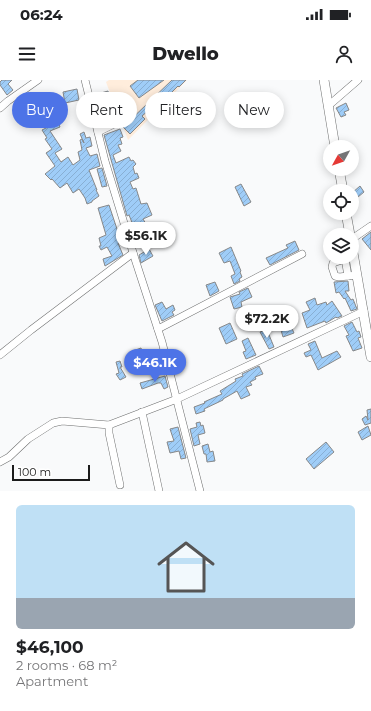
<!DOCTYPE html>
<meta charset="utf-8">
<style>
:root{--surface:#fff;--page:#f2f2f2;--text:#202124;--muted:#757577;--line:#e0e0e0;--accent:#4d73e7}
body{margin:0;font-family:Montserrat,sans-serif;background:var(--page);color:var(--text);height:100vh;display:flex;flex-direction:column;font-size:15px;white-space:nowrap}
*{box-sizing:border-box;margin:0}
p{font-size:13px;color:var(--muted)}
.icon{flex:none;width:22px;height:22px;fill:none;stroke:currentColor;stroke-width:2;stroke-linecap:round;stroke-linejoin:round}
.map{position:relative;height:411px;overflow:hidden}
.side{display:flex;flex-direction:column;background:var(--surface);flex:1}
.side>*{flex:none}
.hud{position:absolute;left:12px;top:12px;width:347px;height:36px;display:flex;gap:8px}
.needle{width:26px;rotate:230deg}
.tools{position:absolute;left:323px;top:60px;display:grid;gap:8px}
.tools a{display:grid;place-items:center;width:36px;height:36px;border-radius:50%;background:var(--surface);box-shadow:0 2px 10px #0003;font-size:20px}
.scale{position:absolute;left:12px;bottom:10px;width:78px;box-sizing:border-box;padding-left:4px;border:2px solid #1b1b1b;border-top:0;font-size:11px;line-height:14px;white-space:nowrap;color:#1b1b1b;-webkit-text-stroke:3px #fff;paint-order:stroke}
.price{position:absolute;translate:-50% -34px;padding:0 9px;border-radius:14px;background:#fff;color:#222;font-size:13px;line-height:26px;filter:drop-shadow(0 1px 2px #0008)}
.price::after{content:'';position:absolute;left:50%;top:24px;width:12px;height:9px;margin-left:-6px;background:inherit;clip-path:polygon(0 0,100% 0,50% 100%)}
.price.current{background:var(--accent);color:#fff}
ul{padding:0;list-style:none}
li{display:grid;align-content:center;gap:8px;height:212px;padding:0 16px}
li+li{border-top:1px solid var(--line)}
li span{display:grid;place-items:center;height:124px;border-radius:6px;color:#555}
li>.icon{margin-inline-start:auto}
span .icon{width:72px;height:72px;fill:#fffc;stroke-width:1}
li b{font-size:17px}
.tag{padding:0 14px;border-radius:18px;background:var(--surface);box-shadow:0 2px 10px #0003;font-size:14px;line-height:36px}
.tag.current{background:var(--accent);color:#fff}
.status{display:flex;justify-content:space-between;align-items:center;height:28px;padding:0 20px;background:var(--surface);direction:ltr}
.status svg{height:11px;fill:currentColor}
header{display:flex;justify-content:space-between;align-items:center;height:52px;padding:0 16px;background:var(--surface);font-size:18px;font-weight:800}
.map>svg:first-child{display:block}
.education{fill:#ffeddc}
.building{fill:url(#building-hatch);stroke:#878889}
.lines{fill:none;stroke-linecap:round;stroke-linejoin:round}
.minor-casing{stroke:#6d6e6e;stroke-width:8}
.major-casing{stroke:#6d6e6e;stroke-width:10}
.minor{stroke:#fff;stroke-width:7}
.major{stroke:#fff;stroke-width:9}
</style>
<div class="status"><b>06:24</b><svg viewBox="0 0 49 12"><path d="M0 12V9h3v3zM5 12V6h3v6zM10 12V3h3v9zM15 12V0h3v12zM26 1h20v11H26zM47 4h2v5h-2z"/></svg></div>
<header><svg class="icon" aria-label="menu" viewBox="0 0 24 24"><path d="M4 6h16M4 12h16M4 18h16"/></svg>Dwello<svg class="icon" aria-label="person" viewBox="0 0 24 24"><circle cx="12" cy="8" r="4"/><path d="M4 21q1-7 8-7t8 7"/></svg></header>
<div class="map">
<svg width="371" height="411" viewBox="0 0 371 411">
<defs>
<pattern id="building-hatch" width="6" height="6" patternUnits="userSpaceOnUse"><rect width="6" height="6" fill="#9fcdf8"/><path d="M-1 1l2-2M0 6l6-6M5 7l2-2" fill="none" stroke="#88afd4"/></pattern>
</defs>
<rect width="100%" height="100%" fill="#f9fafb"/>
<path class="education" d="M109,0H187L128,60L106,2Z"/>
<g class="building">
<path d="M2,0H12L8,4L13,10L7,15L0,5V2Z"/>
<path d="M138,0H164L139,18L130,6Z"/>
<path d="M172,0H186L179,7L178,6L152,32L149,30L142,36L145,39L130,54L123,47Z"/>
<path d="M77,9L79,20L65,23L63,12Z"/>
<path d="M108,11L109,16L113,14L117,26L120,24L127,34L122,38L106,16L113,39L101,45L94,15Z"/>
<path d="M346,23L349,30L344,32L346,35L341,37L336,28Z"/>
<path d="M58,42L60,47L50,51L62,69L55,73L61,82L68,77L73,85L80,80L78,72L82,70L80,60L82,59L84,63L80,54L84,52L86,58L90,57L92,66L86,68L90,76L97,74L100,86L89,90L97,110H96L99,116L92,121V122L87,124L85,118L79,109L73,113L67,103L60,108L52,99L51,100L45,94L55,86L46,73L52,69L45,59L47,58L42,50Z"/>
<path d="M120,49L123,57L120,58L122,64L118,65L121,71L113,75L116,83L129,77L131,81L133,80L136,84L133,87L135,94L137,93L139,98L130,102L133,109L136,108L141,124L147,123L152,135L143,139L146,144L143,146L145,151L143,152L146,161L141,162V164L136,166L132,151L135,150L129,135L127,136L104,55Z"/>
<path d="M102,88L107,106L102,107L97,89Z"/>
<path d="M241,104L251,122L244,126L235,107Z"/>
<path d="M360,106L364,112L352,122V113Z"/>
<path d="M109,125L119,155H117L120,162L118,163L123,175L105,186L103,179L112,176L107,167L101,170L99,166H101L99,158L106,155L98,128Z"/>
<path d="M371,152V170L362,159Z"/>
<path d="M295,161L299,170L270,185L266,178L288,168L286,165Z"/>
<path d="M231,167L241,191L240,192L242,197L239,199L240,201L234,204L231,196L235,194L232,186L230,181L224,183L219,173Z"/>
<path d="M149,169L153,176L141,183L139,175Z"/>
<path d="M348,201L349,211H345L351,220L353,219L357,229L351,231L345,218L344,219L339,212L336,213L334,202Z"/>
<path d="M215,202L219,211L210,216L206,205Z"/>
<path d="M248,208L252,217L241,222L242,227L234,229L230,217L240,214L239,212Z"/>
<path d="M315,218L317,225L326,222L327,225L332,221L342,236L337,238L336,237L326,243L325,241L307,248L302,233L310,230L306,222Z"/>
<path d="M162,222L166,229L173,225L175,230L172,232L174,235L162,241L155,225Z"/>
<path d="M259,231L262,237L251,243L253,246L246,249L241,237L247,235L248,236Z"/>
<path d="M286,237L288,242H289L294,253L283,257L278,240Z"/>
<path d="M352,242L357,252L359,251L361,257L358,258L362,268L353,271L346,256L349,255L344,246Z"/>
<path d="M230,243L237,259L226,264L219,248Z"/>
<path d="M267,250L274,267L269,269L260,252Z"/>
<path d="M248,258L256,275L246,279L243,272L246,271L242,261Z"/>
<path d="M315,261L322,278L337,271L341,277L318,290L311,275L306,277L304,273L311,270L308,264Z"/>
<path d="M141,268L144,277L133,281L130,272Z"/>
<path d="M120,281L122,287H120L126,297L120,300L116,294L119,293L116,282Z"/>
<path d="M259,286L263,294L255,297L256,299L250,302L252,305L246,307L250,315L241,319L237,311L223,319V320L204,329L205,331L196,334L194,327L205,323L204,322L222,314L220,311L236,301L235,299L243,296L242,294Z"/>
<path d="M165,296L168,307L164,309L161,303H158L142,309L140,303Z"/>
<path d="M371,329V343L365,345L362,339L366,336L368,340L367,330Z"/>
<path d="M200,342L201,346L203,345L205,353L198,355L200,364L194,366L190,349L197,347L196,343Z"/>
<path d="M368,346L371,355L362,360L358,352Z"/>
<path d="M178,347L186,378L181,379L179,371L170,373L167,362L174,361L170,349Z"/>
<path d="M326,362L334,372L314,389L306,379Z"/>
<path d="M208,364L210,372L213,371L215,381L207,382L206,374H204L202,366Z"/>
</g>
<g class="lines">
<g class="minor-casing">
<g id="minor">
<path d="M85,0L105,81L135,179L162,262L200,411"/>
<path d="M328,26L358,0"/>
<path d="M0,28L8,21L38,0"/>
<path d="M98,52L118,42"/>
<path d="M352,159L371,146"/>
<path d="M351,177L333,183L332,187L335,196L339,197L357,195"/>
<path d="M345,179L348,196"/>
<path d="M158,249L302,174"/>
<path d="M0,275L31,250L133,173"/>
<path d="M142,332L159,411"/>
<path d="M109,345V353L120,405"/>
<path d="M0,382L9,377L28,359L53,343L62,341L109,345L177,319L364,231"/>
</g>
</g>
<g class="major-casing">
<g id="major">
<path d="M324,0L335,67"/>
<path d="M339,89L343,111"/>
<path d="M346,133L350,155"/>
<path d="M352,167L371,277"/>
</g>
</g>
<use href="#minor" class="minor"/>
<use href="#major" class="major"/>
</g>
</svg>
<div class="tools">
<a><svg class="needle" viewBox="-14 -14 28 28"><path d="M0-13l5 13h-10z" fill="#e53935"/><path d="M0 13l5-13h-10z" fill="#757577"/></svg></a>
<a><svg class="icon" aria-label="locate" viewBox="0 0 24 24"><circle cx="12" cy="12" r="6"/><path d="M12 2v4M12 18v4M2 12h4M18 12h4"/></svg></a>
<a><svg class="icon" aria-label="layers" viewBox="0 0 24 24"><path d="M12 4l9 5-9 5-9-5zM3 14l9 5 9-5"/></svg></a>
</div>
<div class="scale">100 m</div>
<b class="price" style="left:146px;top:176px">$56.1K</b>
<b class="price" style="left:267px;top:259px">$72.2K</b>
<b class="price current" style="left:155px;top:303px">$46.1K</b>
<div class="hud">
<a class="tag current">Buy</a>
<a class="tag">Rent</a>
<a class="tag">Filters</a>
<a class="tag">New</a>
</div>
</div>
<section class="side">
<ul>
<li><span style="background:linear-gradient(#bfe0f5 75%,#9aa5b1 0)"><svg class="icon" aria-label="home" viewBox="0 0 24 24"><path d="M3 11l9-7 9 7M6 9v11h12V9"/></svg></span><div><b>$46,100</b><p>2 rooms · 68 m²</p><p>Apartment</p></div></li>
</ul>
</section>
